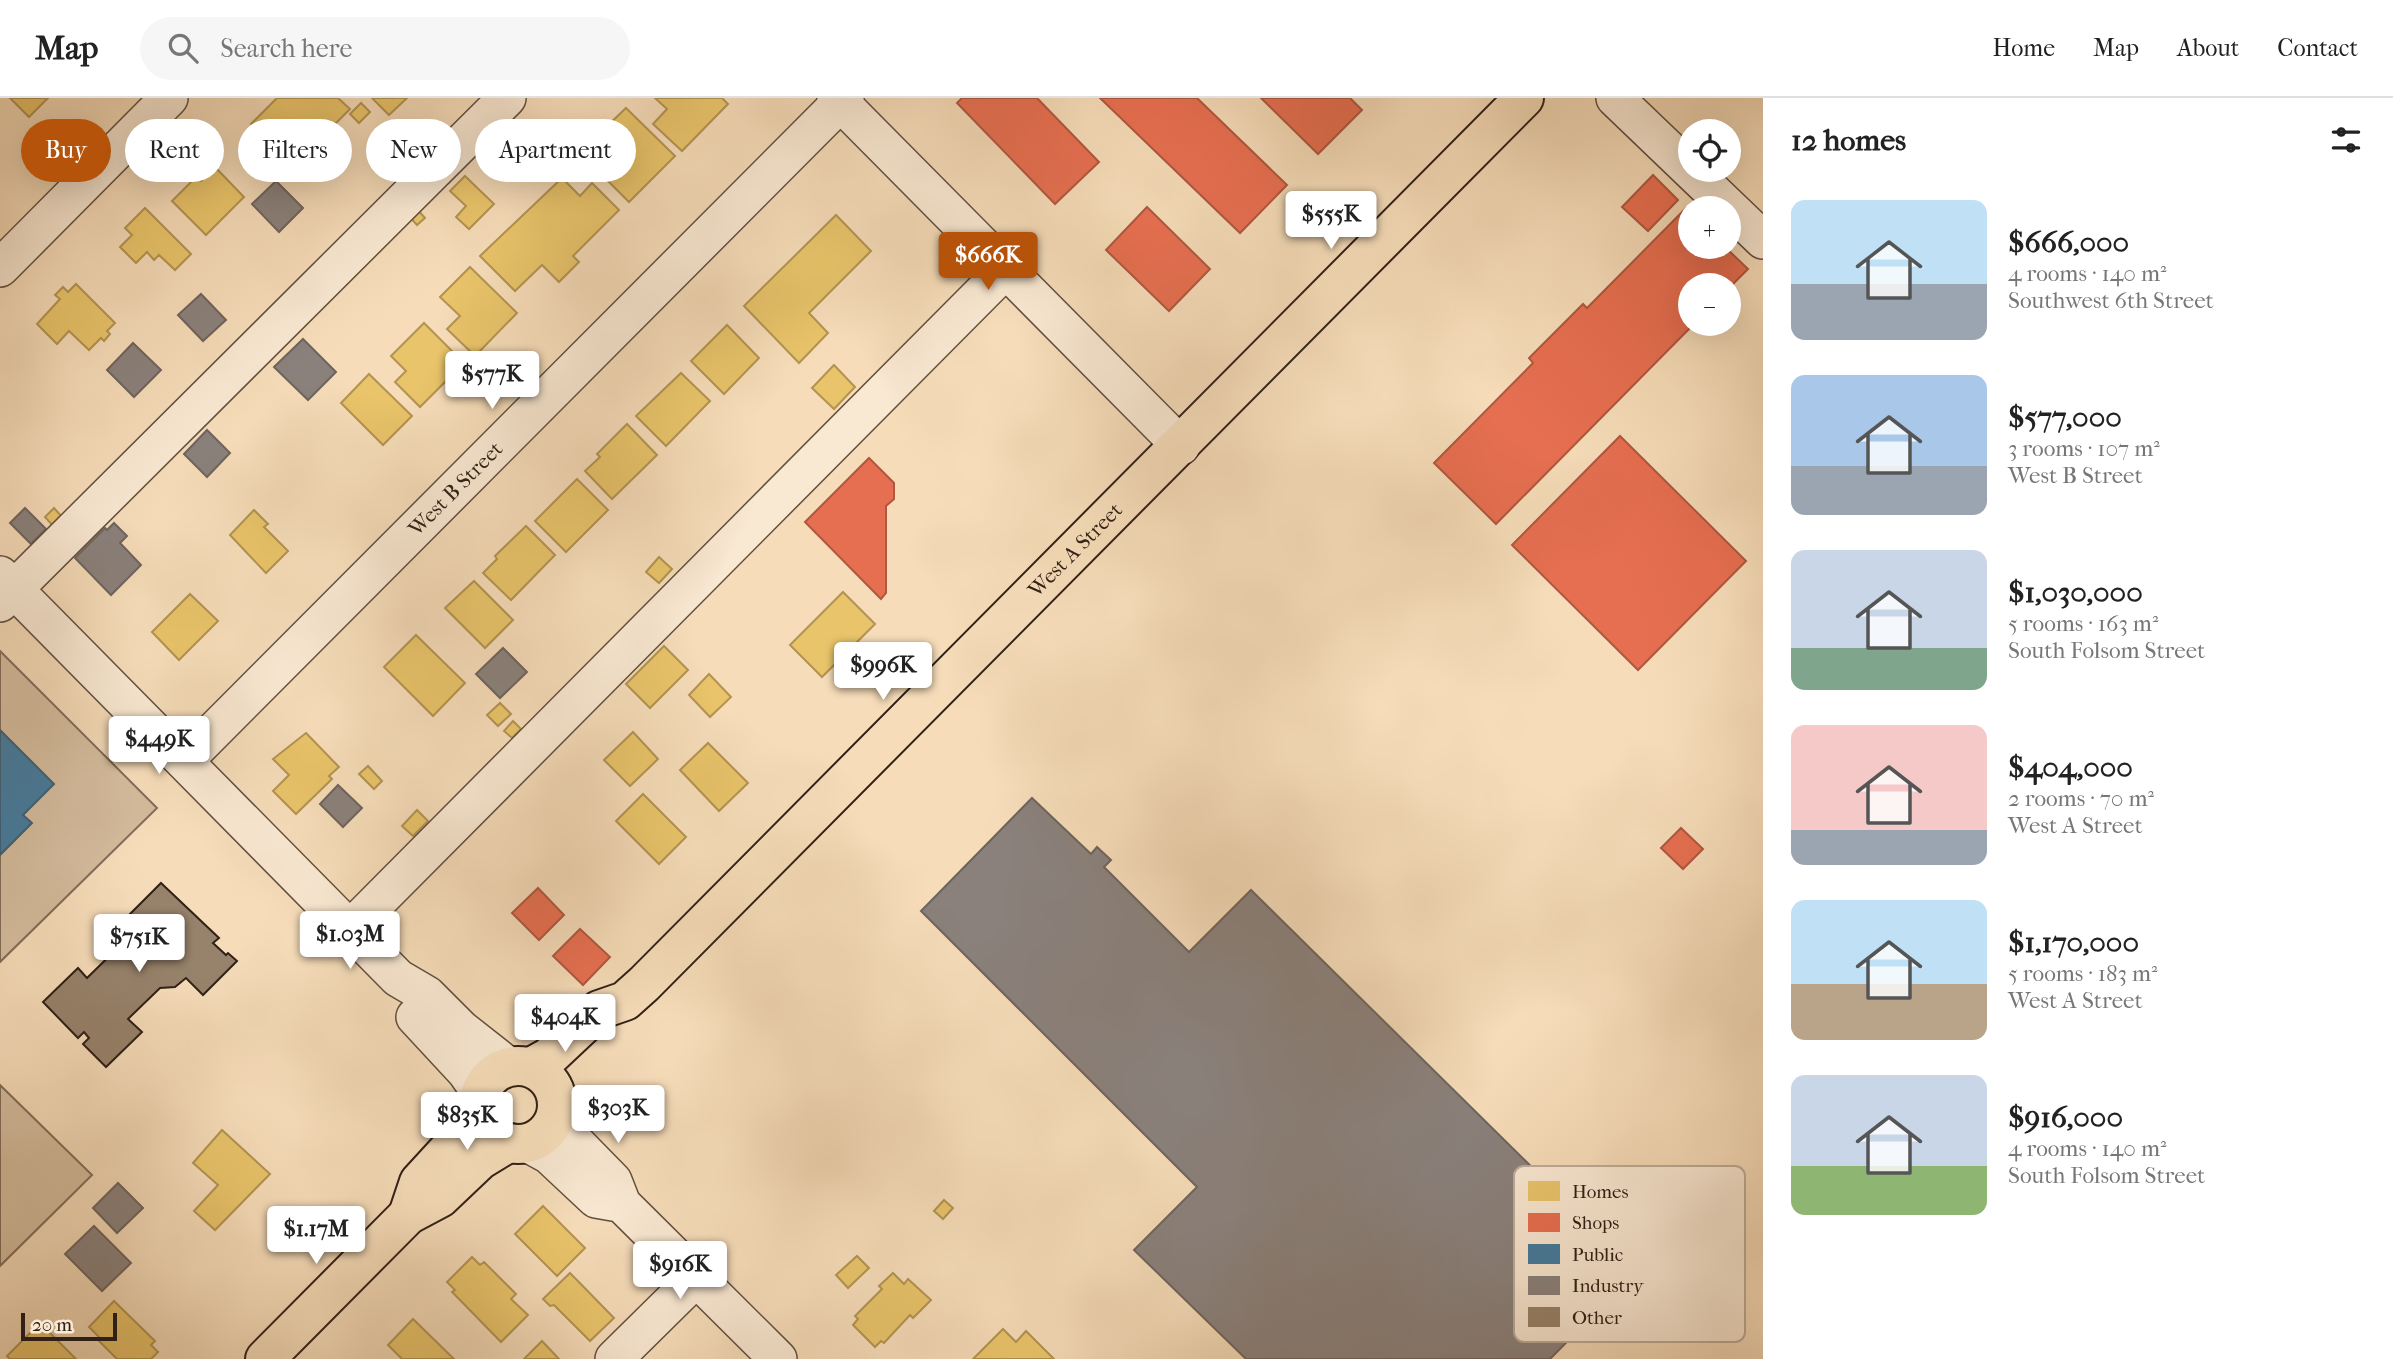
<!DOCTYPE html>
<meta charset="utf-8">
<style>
:root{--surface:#fff;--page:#f6f6f6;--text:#222;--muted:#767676;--line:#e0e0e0;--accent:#b45309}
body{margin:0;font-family:"IM FELL French Canon",serif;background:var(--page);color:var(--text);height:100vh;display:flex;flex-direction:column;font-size:26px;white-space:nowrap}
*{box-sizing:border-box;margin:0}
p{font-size:23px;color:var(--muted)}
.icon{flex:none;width:38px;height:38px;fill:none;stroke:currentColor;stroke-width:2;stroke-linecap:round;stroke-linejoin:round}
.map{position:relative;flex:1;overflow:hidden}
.sheet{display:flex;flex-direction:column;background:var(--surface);width:630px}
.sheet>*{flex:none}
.guide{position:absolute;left:21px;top:21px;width:665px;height:63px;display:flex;gap:14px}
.controls{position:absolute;left:1678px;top:21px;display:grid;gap:14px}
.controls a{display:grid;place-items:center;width:63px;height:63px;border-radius:50%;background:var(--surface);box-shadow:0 7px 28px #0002;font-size:35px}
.scale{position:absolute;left:21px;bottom:18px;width:96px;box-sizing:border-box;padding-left:7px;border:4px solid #302016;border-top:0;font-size:19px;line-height:24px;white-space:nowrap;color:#302016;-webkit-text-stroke:5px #f9e8d2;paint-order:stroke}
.price{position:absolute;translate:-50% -60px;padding:0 16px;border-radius:7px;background:#fff;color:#222;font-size:23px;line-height:46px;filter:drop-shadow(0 2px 4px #0008)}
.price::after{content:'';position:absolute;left:50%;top:42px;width:21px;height:16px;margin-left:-10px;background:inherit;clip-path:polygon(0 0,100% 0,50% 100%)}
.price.active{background:var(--accent);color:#fff}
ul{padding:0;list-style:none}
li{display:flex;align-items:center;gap:21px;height:175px;padding:0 28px}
li span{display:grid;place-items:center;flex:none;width:196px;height:140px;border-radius:14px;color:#555}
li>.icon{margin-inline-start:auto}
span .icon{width:84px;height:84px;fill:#fffc;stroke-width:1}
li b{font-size:30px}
h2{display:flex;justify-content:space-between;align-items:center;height:84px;padding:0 28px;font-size:30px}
.tag{padding:0 24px;border-radius:32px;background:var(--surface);box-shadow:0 7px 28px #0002;font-size:24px;line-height:63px}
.tag.active{background:var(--accent);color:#fff}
header{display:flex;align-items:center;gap:42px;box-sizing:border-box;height:98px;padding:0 35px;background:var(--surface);border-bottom:2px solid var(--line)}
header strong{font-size:33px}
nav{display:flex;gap:38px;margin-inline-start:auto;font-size:24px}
.search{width:490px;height:63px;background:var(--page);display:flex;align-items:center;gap:18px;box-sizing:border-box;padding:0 24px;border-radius:38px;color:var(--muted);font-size:26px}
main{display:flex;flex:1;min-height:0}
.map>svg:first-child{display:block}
.green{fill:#d4bc9d;stroke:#826e5a;stroke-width:2}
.homes{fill:#e9c46a;stroke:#b29351;stroke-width:2}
.shops{fill:#e76f51;stroke:#b0573f;stroke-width:2}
.public{fill:#457b9d;stroke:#3f6074;stroke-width:2}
.industry{fill:#8a817c;stroke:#6f645d;stroke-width:2}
.building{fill:#97826b;stroke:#302016;stroke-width:2}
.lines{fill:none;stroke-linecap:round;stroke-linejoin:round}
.minor-casing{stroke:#624f3f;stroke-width:40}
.major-casing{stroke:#302016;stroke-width:42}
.minor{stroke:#f9e8d2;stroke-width:37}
.major{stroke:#f6dcb9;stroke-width:38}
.labels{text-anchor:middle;stroke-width:7;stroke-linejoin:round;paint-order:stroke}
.street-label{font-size:21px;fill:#302016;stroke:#f9e8d2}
.key{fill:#f9e8d2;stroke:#bdac9a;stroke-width:2}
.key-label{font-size:19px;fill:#302016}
</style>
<header>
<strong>Map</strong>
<div class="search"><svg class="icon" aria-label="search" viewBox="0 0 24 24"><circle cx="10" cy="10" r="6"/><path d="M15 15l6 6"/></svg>Search here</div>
<nav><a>Home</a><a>Map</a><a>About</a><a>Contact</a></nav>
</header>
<main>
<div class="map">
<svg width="1763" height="1261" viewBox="0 0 1763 1261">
<rect width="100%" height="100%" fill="#f6dcb9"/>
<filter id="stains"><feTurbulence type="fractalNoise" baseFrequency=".00286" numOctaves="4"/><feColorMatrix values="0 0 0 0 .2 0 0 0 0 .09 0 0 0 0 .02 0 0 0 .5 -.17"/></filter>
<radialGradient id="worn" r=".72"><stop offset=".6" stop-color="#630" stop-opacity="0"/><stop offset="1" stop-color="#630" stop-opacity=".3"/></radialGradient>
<g class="green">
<path d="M0,553L157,710L0,864Z"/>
<path d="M0,987L92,1077L0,1168Z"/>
</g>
<g class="homes">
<path d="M10,0H48L29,19Z"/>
<path d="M277,0H338L350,11L293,68L251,26Z"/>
<path d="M372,0H407L389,17Z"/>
<path d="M655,0H722L728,6L682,53L653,26L667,11Z"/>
<path d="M361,5L370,14L359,25L350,16Z"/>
<path d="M626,10L675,58L629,104L577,52L599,30L602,33Z"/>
<path d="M519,34L536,51L521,67L503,51Z"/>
<path d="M215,69L244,99L206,137L172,103L196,79L201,83Z"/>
<path d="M465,78L494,106L469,131L456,119L466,108L450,93Z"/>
<path d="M562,80L580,98L592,85L619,112L573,158L579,164L559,184L542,167L515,193L480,158Z"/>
<path d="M145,110L191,156L175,172L159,157L154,162L147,154L136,165L120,149L132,137L125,130Z"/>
<path d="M417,111L425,120L417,127L409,118Z"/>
<path d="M836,117L871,153L809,215L828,235L799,265L744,208Z"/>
<path d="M470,169L517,215L475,258L447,231L460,218L440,199Z"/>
<path d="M76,186L115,225L107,233L110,236L104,243L101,240L89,252L69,233L57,246L37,226L60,201L55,197L63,189L68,194Z"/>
<path d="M424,225L464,265L420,309L395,284L406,273L391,258Z"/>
<path d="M727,227L759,260L724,296L691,263Z"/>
<path d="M834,267L855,289L834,311L812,290Z"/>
<path d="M681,275L710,303L666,348L636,318Z"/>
<path d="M369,276L412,318L383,347L341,305Z"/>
<path d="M627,326L657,357L612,401L585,373L600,359L597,356Z"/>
<path d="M577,381L608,412L566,454L535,423Z"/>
<path d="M54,410L63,420L54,429L45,419Z"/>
<path d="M254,412L268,426L264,429L288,453L266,475L230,437Z"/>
<path d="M526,428L555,457L511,502L483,475L497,461L495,458Z"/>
<path d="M659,459L672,471L659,485L646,474Z"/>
<path d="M474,483L513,522L485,550L445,510Z"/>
<path d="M843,494L875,526L822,579L790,547Z"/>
<path d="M190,496L218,523L179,562L152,534Z"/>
<path d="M416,537L465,585L433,618L384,569Z"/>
<path d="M664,548L688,572L650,610L626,586Z"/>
<path d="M709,576L731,599L710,619L689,597Z"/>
<path d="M500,605L511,616L498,628L487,617Z"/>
<path d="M513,623L521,631L512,640L504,633Z"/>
<path d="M633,634L658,661L630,688L604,662Z"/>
<path d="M306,635L339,669L329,678L332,681L296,716L273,693L289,677L273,661Z"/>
<path d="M708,645L748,685L719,713L680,672Z"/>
<path d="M368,668L382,683L374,691L359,676Z"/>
<path d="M643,696L686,739L659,766L616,723Z"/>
<path d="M417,712L428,723L413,738L402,728Z"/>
<path d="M222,1032L270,1076L215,1132L194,1113L218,1087L193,1065Z"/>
<path d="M944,1102L953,1110L943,1121L934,1113Z"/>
<path d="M543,1108L585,1150L557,1178L515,1136Z"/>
<path d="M857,1158L869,1170L848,1190L836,1177Z"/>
<path d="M472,1159L480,1167L484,1164L516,1196L511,1201L528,1217L501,1244L452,1194L455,1192L447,1184Z"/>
<path d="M570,1175L614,1220L590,1243L554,1207L550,1208L543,1201Z"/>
<path d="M893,1175L904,1186L908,1181L931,1202L913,1220L910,1217L884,1245L881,1243L875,1249L853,1227L858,1221L855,1218L882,1191L879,1188Z"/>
<path d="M114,1203L155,1243L151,1247L158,1254L151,1261H117L99,1243L101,1241L89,1229Z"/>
<path d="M413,1221L454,1261H402L388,1247Z"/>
<path d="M40,1225L76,1261H10L7,1258Z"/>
<path d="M1003,1231L1016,1244L1026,1233L1054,1261H973Z"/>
<path d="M542,1243L559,1261H524Z"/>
</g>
<g class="shops">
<path d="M962,0H1037L1099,64L1055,106L957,5Z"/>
<path d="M1100,0H1197L1287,87L1240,135Z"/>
<path d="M1261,0H1350L1362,12L1318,56Z"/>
<path d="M1653,77L1678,102L1648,133L1622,109Z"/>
<path d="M1147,109L1210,171L1169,213L1106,152Z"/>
<path d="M1686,110L1690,115V149H1725L1748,171L1729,190V187H1690V226H1694L1496,426L1434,365L1533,265L1529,260L1583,206L1587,210Z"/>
<path d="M1620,338L1746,463L1638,572L1512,447Z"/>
<path d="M869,360L894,385V401L886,408V495L881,501L805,424Z"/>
<path d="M1681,730L1703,751L1683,771L1661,750Z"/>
<path d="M538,790L564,817L539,842L512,815Z"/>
<path d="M580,831L610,859L583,887L553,858Z"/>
</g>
<path class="public" d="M0,632L54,686L23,717L32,725L0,757Z"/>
<g class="industry">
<path d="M276,83L303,110L279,134L252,106Z"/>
<path d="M201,196L226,222L203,243L178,217Z"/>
<path d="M303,241L336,274L308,302L274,269Z"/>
<path d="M133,245L161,272L134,299L107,272Z"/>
<path d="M207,332L230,355L207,379L184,356Z"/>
<path d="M25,410L46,431L31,446L10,425Z"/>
<path d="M114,425L127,438L120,445L141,467L111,497L75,460L105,430L107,432Z"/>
<path d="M503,550L527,574L500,600L476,576Z"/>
<path d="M338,687L362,710L343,729L320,706Z"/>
<path d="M1032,700L1091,756L1097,749L1111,762L1104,769L1189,854L1251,792L1637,1173L1550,1261H1246L1134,1152L1197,1089L921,813Z"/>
<path d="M118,1085L143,1110L117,1135L93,1110Z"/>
<path d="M94,1128L131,1165L102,1193L65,1156Z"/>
</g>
<path class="building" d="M161,785L219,840L213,845L226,857L228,855L237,863L203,897L186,880L175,889L160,890L128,921L142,934L106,969L83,946L89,940L84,934L78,940L43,904L78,870L87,880L138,830L127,819Z"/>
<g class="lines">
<g class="minor-casing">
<g id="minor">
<path d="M836,0L1181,348"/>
<path d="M1615,0L1763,142"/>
<path d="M0,170L169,0"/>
<path d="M0,477L398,880L427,897L461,931L508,968"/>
<path d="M0,505L507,0"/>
<path id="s1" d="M185,662L845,0"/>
<path d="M349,832L1006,171"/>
<path d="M415,919L466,974L480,994"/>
<path d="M557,1013L569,1038L613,1083L622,1106L778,1261"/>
<path d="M527,1045L549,1057L596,1101L613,1104"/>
<path d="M614,1261L697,1179"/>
</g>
</g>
<g class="major-casing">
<g id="major">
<circle cx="518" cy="1007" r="39"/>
<path id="s2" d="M531,969L549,959L599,912L625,903L644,886L1524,0"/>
<path d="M408,1117L419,1084L463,1036L479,1014"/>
<path d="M265,1261L408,1117L440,1100L480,1062L508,1045"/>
</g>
</g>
<use href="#minor" class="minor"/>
<use href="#major" class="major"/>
</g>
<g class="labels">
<g class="street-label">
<text dy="7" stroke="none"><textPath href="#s1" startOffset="383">West B Street</textPath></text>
<text dy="7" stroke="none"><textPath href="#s2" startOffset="754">West A Street</textPath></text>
</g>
</g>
<rect x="1514" y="1068" width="231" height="176" rx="10" class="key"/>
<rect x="1528" y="1083" width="32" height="20" fill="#e9c46a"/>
<rect x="1528" y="1115" width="32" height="19" fill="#e76f51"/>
<rect x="1528" y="1146" width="32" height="20" fill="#457b9d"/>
<rect x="1528" y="1178" width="32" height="19" fill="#8a817c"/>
<rect x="1528" y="1209" width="32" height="20" fill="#97826b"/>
<g class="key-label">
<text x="1572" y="1100">Homes</text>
<text x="1572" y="1131">Shops</text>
<text x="1572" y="1163">Public</text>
<text x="1572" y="1194">Industry</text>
<text x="1572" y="1226">Other</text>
</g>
<rect width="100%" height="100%" filter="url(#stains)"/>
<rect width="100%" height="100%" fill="url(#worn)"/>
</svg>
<div class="controls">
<a><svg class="icon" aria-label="locate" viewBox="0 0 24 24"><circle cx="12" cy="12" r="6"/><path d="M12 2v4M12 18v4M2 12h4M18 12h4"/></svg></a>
<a>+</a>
<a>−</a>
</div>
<div class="scale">20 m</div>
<b class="price" style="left:1331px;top:153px">$555K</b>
<b class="price active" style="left:988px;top:194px">$666K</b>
<b class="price" style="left:492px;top:313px">$577K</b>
<b class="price" style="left:883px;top:604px">$996K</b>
<b class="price" style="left:159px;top:678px">$449K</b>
<b class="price" style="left:350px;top:873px">$1.03M</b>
<b class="price" style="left:139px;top:876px">$751K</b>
<b class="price" style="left:565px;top:956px">$404K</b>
<b class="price" style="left:618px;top:1047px">$303K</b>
<b class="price" style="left:467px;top:1054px">$835K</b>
<b class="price" style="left:316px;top:1168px">$1.17M</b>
<b class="price" style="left:680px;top:1203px">$916K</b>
<div class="guide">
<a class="tag active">Buy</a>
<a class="tag">Rent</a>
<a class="tag">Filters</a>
<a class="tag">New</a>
<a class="tag">Apartment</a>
</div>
</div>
<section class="sheet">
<h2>12 homes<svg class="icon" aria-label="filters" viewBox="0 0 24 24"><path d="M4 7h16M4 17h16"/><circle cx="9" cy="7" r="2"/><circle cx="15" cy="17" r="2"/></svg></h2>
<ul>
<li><span style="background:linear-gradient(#bfe0f5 60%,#9aa5b1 0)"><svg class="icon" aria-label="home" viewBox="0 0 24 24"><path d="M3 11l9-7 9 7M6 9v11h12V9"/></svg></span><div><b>$666,000</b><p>4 rooms · 140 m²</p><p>Southwest 6th Street</p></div></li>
<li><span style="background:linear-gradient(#a9c7e8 65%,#9aa5b1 0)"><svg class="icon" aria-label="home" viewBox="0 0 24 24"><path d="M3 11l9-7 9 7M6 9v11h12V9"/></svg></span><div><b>$577,000</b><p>3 rooms · 107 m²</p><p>West B Street</p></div></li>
<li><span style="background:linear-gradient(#c9d6e8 70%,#7fa58c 0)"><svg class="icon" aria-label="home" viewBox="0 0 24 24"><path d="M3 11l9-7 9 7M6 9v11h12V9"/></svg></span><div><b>$1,030,000</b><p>5 rooms · 163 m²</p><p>South Folsom Street</p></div></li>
<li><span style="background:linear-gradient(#f6c9c9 75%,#9aa5b1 0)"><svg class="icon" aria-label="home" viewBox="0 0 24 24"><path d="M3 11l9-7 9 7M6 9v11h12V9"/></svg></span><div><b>$404,000</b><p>2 rooms · 70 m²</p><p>West A Street</p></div></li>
<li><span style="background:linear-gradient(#bfe0f5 60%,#b9a48a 0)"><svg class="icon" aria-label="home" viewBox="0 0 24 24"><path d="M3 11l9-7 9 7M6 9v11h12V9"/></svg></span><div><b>$1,170,000</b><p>5 rooms · 183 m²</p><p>West A Street</p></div></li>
<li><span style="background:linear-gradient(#c9d6e8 65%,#8fb573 0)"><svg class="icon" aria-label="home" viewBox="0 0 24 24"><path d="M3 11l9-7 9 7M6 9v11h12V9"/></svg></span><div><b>$916,000</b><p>4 rooms · 140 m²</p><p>South Folsom Street</p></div></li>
</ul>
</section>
</main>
